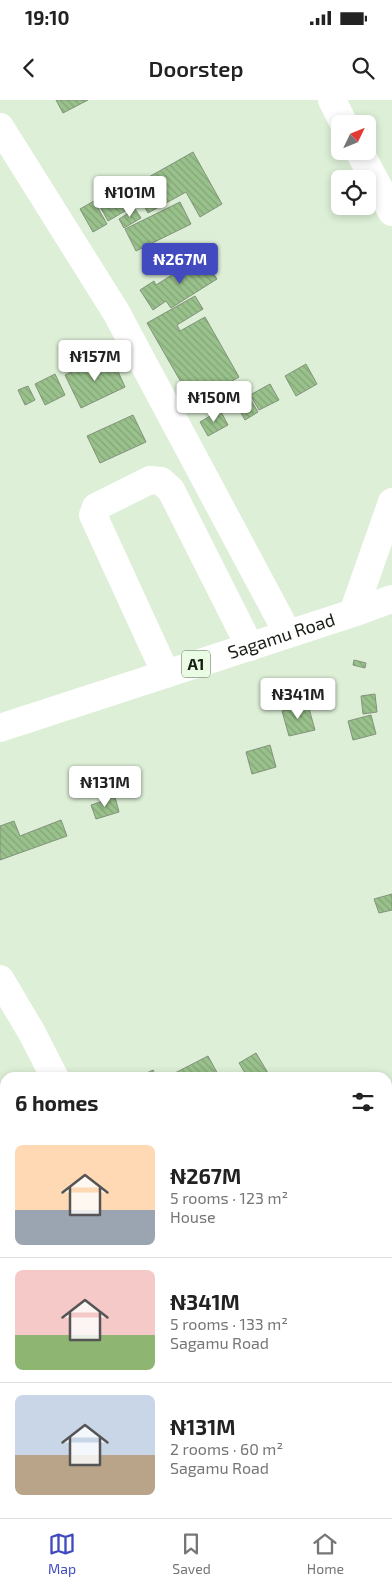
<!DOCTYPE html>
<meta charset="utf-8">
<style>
:root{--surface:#fff;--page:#f2f2f2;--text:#222;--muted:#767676;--line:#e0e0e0;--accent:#414abf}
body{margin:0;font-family:"Exo 2",sans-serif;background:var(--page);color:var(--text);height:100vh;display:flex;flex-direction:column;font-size:19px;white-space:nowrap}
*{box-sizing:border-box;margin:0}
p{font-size:16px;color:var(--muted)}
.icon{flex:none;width:28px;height:28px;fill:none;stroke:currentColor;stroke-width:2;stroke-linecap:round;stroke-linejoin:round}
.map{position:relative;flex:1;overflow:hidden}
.sheet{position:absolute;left:0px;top:972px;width:392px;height:446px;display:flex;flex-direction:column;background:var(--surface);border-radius:15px 15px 0 0;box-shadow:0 2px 8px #0003}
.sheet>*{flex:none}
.needle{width:32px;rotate:47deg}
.tools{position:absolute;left:331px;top:15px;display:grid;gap:10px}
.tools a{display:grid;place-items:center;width:45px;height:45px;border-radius:8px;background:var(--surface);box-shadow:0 2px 8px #0003;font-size:25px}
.price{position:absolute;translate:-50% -42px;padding:0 11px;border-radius:5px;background:#fff;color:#222;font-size:16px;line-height:32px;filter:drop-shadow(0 1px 2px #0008)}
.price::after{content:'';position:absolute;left:50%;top:30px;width:15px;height:11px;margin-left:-8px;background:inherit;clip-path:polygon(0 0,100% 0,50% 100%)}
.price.selected{background:var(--accent);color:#fff}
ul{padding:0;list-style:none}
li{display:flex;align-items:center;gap:15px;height:125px;padding:0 15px}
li+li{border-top:1px solid var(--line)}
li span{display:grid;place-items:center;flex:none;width:140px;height:100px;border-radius:8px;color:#555}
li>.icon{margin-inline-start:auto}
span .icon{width:60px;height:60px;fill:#fffc;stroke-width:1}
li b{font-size:21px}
h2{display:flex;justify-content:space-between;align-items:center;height:60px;padding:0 15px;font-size:21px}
.status{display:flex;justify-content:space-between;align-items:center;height:35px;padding:0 25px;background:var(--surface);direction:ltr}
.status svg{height:14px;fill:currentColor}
header{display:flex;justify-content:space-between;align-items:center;height:65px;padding:0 15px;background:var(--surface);font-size:22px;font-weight:600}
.dock{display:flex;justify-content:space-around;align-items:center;height:70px;border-top:1px solid var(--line);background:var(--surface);font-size:14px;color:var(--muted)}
.dock a{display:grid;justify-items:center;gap:2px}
.dock .selected{color:var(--accent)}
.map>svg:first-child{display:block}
.building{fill:url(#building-back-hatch);stroke:#82937c}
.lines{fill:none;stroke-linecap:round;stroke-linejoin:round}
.minor{stroke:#fff;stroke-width:28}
.highway{stroke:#fff;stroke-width:28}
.labels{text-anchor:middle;stroke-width:4.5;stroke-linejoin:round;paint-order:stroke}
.shield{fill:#eafde4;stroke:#576154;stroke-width:1}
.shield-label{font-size:16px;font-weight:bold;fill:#181e16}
.street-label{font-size:18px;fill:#181e16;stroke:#eafde4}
</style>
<div class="status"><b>19:10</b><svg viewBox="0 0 49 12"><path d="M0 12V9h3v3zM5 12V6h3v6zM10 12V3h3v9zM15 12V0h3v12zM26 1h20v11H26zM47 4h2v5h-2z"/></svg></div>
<header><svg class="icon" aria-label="back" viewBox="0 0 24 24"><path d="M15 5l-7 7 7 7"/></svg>Doorstep<svg class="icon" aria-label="search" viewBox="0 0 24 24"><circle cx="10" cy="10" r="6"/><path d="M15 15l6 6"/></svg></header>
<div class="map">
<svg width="392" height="1418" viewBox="0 0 392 1418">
<defs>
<pattern id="building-back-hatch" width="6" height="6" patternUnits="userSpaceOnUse" patternTransform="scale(1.25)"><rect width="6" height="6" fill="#99c18b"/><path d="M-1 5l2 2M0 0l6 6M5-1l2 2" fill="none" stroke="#83a577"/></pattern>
</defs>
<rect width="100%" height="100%" fill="#ddefd7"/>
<g class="building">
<path d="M56,0H88L63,13Z"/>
<path d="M193,52L222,104L200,117L186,92L148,113L133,86Z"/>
<path d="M126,85L137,104L108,121L97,101Z"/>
<path d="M94,101L107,124L93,132L80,109Z"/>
<path d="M180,102L191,124L136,151L125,129Z"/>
<path d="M135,109L141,118L124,128L119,119Z"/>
<path d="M202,156L217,179L171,208L166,201L153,210L140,190L154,181L156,185Z"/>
<path d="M195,196L203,209L177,225L180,231L205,217L239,277L193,303L147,223Z"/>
<path d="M102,258L104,262L112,258L125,287L81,308L65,275Z"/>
<path d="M306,264L317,284L296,296L285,276Z"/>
<path d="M55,274L65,295L45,305L35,284Z"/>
<path d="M270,284L279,300L259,310L250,295Z"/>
<path d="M28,286L35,300L25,305L18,290Z"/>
<path d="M249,297L258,312L245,320L236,304Z"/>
<path d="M213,298L217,304L202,312L199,306Z"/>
<path d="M220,310L228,325L208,336L200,322Z"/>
<path d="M133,315L146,342L100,363L87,336Z"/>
<path d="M354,560L366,563L365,568L353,565Z"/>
<path d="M375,594L377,612L363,614L361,596Z"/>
<path d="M308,605L315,630L289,636L282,611Z"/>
<path d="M371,615L376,634L353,640L348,621Z"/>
<path d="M270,645L276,667L252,674L246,652Z"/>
<path d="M115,697L119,712L96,719L91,705Z"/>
<path d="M61,720L67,736L0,760V726L14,721L20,736Z"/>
<path d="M392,794V810L379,813L374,799Z"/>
<path d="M256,953L271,978H248L239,963Z"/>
<path d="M208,956L220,978H175L173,974Z"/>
<path d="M153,970L157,978H137Z"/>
<path d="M0,1070L5,1080V1113L0,1115Z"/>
<path d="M3,1118L5,1123V1167L0,1170V1120Z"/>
<path d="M0,1396L5,1401V1414H16L19,1418H0Z"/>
<path d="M32,1414H70L73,1418H27Z"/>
</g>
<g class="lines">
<g class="minor">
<path d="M332,0L344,24"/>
<path d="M0,27L116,212L288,534"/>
<path d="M359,51L392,112"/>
<path d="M353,513L392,402"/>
<path d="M166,574L93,415L96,407L150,380L161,381L171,390L250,547"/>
<path d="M0,879L32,933L55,978"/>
<path d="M388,1340L392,1336"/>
<path d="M388,1408L392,1412"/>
<path d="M303,1418L307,1414"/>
</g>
<path class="highway" id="s1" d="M0,628L353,513L392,499"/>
</g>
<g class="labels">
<rect class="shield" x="182" y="550.5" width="28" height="27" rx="4"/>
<g class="shield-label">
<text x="196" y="570">A1</text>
</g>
<g class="street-label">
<text dy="6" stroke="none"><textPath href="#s1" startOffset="296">Sagamu Road</textPath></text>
</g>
</g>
</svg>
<div class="tools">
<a><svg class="needle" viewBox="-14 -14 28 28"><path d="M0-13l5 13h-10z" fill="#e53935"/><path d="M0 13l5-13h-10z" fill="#767676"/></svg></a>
<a><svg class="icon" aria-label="locate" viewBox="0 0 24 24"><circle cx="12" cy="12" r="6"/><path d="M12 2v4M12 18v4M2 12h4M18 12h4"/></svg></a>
</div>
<b class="price" style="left:130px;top:118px">₦101M</b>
<b class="price selected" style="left:180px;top:185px">₦267M</b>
<b class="price" style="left:95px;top:282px">₦157M</b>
<b class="price" style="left:214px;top:323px">₦150M</b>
<b class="price" style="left:298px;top:620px">₦341M</b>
<b class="price" style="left:105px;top:708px">₦131M</b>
<section class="sheet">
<h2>6 homes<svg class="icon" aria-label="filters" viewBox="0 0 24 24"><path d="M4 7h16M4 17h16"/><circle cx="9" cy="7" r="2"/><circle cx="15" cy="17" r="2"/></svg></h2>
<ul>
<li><span style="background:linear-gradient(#ffd9b3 65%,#9aa5b1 0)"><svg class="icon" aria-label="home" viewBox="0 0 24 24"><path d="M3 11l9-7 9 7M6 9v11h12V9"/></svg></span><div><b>₦267M</b><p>5 rooms · 123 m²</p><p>House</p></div></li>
<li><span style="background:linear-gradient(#f6c9c9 65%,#8fb573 0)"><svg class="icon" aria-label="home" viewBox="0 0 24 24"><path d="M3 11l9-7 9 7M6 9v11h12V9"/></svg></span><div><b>₦341M</b><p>5 rooms · 133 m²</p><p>Sagamu Road</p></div></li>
<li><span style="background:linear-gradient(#c9d6e8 60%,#b9a48a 0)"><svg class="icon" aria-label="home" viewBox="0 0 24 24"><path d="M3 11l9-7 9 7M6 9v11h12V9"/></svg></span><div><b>₦131M</b><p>2 rooms · 60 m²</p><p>Sagamu Road</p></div></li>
</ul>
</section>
</div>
<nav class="dock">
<a class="selected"><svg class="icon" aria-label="map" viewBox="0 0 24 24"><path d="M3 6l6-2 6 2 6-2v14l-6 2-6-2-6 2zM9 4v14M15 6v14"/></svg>Map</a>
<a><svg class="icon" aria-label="saved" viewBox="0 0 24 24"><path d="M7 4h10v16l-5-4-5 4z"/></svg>Saved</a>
<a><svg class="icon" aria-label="home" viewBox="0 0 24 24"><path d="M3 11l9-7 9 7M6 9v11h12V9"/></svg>Home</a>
</nav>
